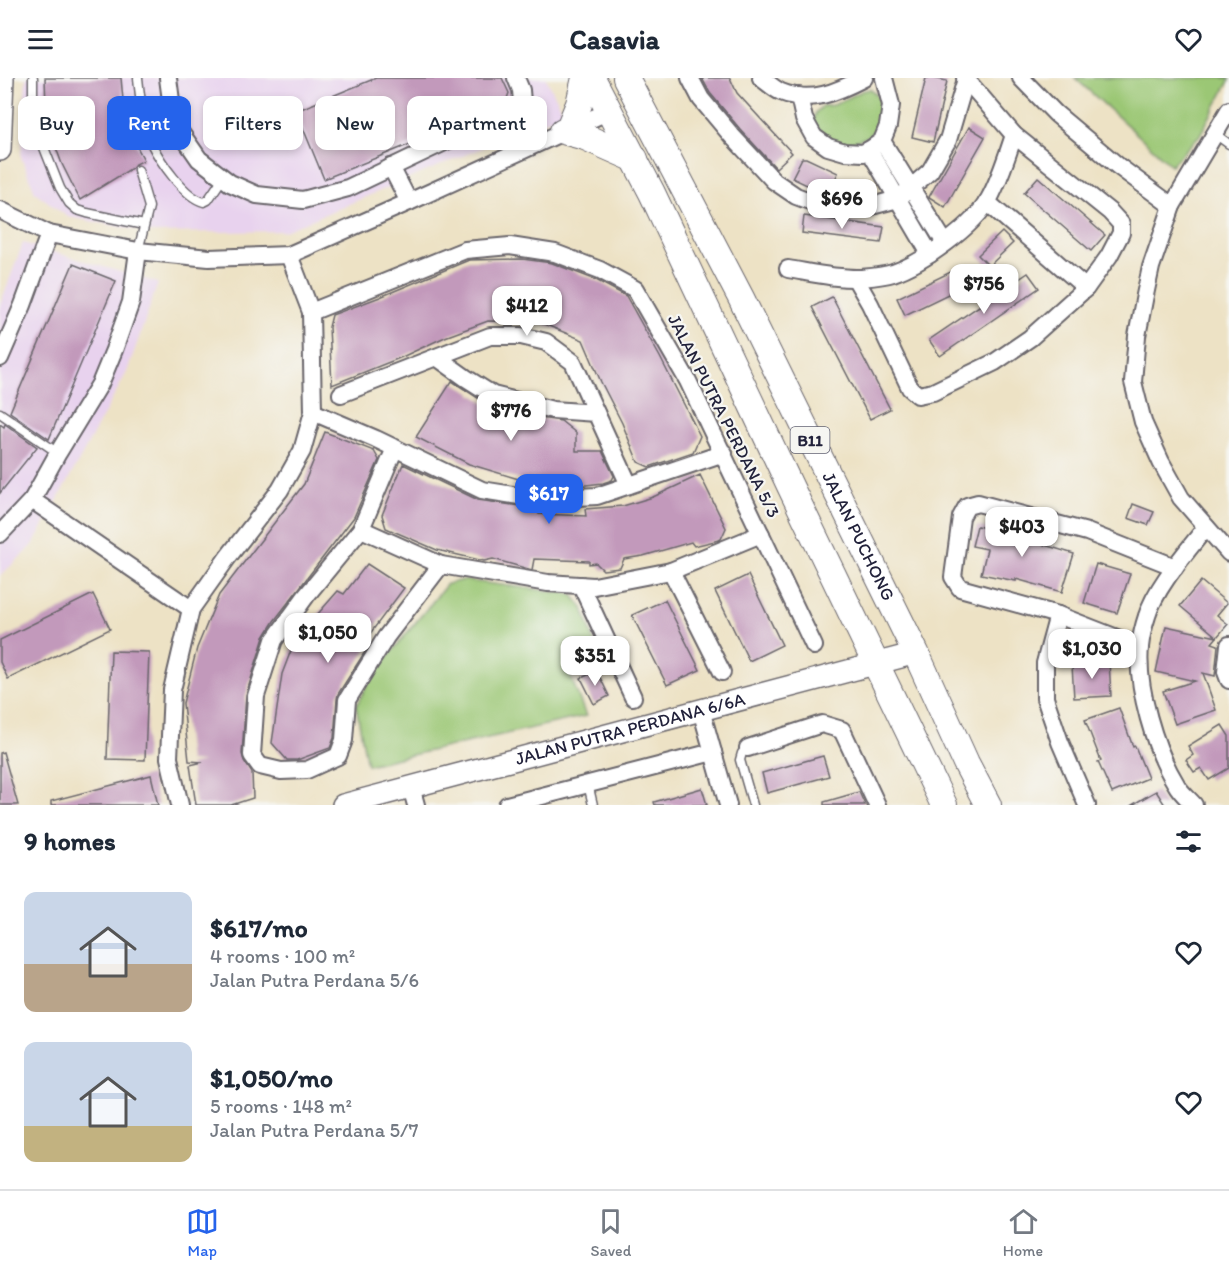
<!DOCTYPE html>
<meta charset="utf-8">
<style>
:root{--surface:#fff;--page:#f6f6f7;--text:#1f2937;--muted:#747a83;--line:#e0e1e3;--accent:#2563eb}
body{margin:0;font-family:Itim,sans-serif;background:var(--page);color:var(--text);height:100vh;display:flex;flex-direction:column;font-size:22px;white-space:nowrap}
*{box-sizing:border-box;margin:0}
p{font-size:20px;color:var(--muted)}
.icon{flex:none;width:33px;height:33px;fill:none;stroke:currentColor;stroke-width:2;stroke-linecap:round;stroke-linejoin:round}
.map{position:relative;height:727px;overflow:hidden}
.details{display:flex;flex-direction:column;background:var(--surface);flex:1}
.details>*{flex:none}
.top-card{position:absolute;left:18px;top:18px;width:600px;height:54px;display:flex;gap:12px}
.price{position:absolute;translate:-50% -51px;padding:0 14px;border-radius:12px;background:#fff;color:#222;font-size:20px;line-height:39px;filter:drop-shadow(0 2px 3px #0008)}
.price::after{content:'';position:absolute;left:50%;top:36px;width:18px;height:14px;margin-left:-9px;background:inherit;clip-path:polygon(0 0,100% 0,50% 100%)}
.price.on{background:var(--accent);color:#fff}
ul{padding:0;list-style:none}
li{display:flex;align-items:center;gap:18px;height:150px;padding:0 24px}
li span{display:grid;place-items:center;flex:none;width:168px;height:120px;border-radius:12px;color:#555}
li>.icon{margin-inline-start:auto}
span .icon{width:72px;height:72px;fill:#fffc;stroke-width:1}
li b{font-size:26px}
h2{display:flex;justify-content:space-between;align-items:center;height:72px;padding:0 24px;font-size:26px}
.pill{padding:0 21px;border-radius:12px;background:var(--surface);box-shadow:0 3px 9px #0003;font-size:21px;line-height:54px}
.pill.on{background:var(--accent);color:#fff}
header{display:flex;justify-content:space-between;align-items:center;height:78px;padding:0 24px;background:var(--surface);font-size:27px;font-weight:800}
.tabs{display:flex;justify-content:space-around;align-items:center;height:84px;border-top:2px solid var(--line);background:var(--surface);font-size:16px;color:var(--muted)}
.tabs a{display:grid;justify-items:center;gap:3px}
.tabs .on{color:var(--accent)}
.map>svg:first-child{display:block}
.built{fill:#e8d2ee}
.green{fill:#9bc775;stroke:#5e7458;stroke-width:1.5}
.building{fill:#c299bb}
.lines{fill:none;stroke-linecap:round;stroke-linejoin:round}
.service-casing{stroke:#69656b;stroke-width:11}
.minor-casing{stroke:#69656b;stroke-width:20}
.tertiary-casing{stroke:#69656b;stroke-width:24}
.primary-casing{stroke:#69656b;stroke-width:28}
.service{stroke:#fff;stroke-width:8}
.minor{stroke:#fff;stroke-width:16}
.tertiary{stroke:#fff;stroke-width:21}
.primary{stroke:#fff;stroke-width:26}
.labels{text-anchor:middle;stroke-width:4.5;stroke-linejoin:round;paint-order:stroke}
.shield{fill:#f6f6f2;stroke:#626272;stroke-width:1.5}
.shield-label{font-size:16px;font-weight:bold;fill:#22223b}
.street-label{font-size:18px;fill:#22223b;stroke:#f6f6f2}
</style>
<header><svg class="icon" aria-label="menu" viewBox="0 0 24 24"><path d="M4 6h16M4 12h16M4 18h16"/></svg>Casavia<svg class="icon" aria-label="heart" viewBox="0 0 24 24"><path d="M12 20l-8-8c-3-5 5-10 8-4 3-6 11-1 8 4z"/></svg></header>
<div class="map">
<svg width="1229" height="727" viewBox="0 0 1229 727">
<rect width="100%" height="100%" fill="#f6f6f2"/>
<filter id="ink" filterUnits="userSpaceOnUse"><feTurbulence type="fractalNoise" baseFrequency=".0167" numOctaves="2"/><feDisplacementMap in="SourceGraphic" scale="12" xChannelSelector="R" yChannelSelector="G"/><feConvolveMatrix kernelMatrix="1 2 1 2 8 2 1 2 1" color-interpolation-filters="sRGB"/></filter>
<filter id="wash" filterUnits="userSpaceOnUse"><feTurbulence type="fractalNoise" baseFrequency=".008" numOctaves="4" result="noise"/><feDisplacementMap in="SourceGraphic" scale="24" xChannelSelector="R" yChannelSelector="G"/><feGaussianBlur stdDeviation="1.35" result="paint"/><feColorMatrix in="noise" values="0 0 0 0 0 0 0 0 0 0 0 0 0 0 0 0 0 1.4 0 .05"/><feComposite in="paint" operator="in"/></filter>
<g filter="url(#wash)">
<rect width="100%" height="100%" fill="#ede2c5"/>
<g class="built">
<path d="M26,0H546L564,35L285,153L154,155L68,139L35,114L21,79Z"/>
<path d="M23,165L158,205L127,294L33,467L0,498V227Z"/>
</g>
<g class="green">
<path d="M1075,0H1229V3L1200,57L1171,87Z"/>
<path d="M870,11L876,16L880,22L882,35L878,50L867,59L847,66L830,61L817,50L813,42L816,34L823,28L834,27L862,13Z"/>
<path d="M463,502L572,516L583,530L599,579L570,597L586,638L367,687L356,628L372,598L447,506Z"/>
</g>
<g id="blocks">
<g class="building">
<path d="M45,0H121L124,33L129,50L136,67L144,82L134,87L132,90L80,122L62,86L55,67L46,28Z"/>
<path d="M376,0H502L509,15L506,23L440,54L324,101L296,33Z"/>
<path d="M702,0H730L737,15L792,75L776,90L740,51L710,15Z"/>
<path d="M926,0H933L947,3L933,64L912,59Z"/>
<path d="M969,49L985,59L945,129L929,119Z"/>
<path d="M802,80H806L838,95L828,117L792,100Z"/>
<path d="M1038,99L1105,157L1091,173L1024,115Z"/>
<path d="M804,138L884,149L881,165L802,155Z"/>
<path d="M1002,154L1013,165L989,188L978,177Z"/>
<path d="M522,181L552,185L596,202L626,218L660,279L700,358L693,374L649,389L638,384L622,345L601,304L583,262L539,244L488,243L445,259L402,279L332,307L329,249L332,237L380,219L469,182Z"/>
<path d="M73,186L116,203L49,361L10,334Z"/>
<path d="M961,189L969,206L905,237L897,220Z"/>
<path d="M1028,195L1039,210L940,278L929,262Z"/>
<path d="M832,219L890,331L870,341L812,229Z"/>
<path d="M452,303L490,328L532,339L561,343L576,355V373H602L614,398L612,402L603,405L569,409L522,402L469,386L416,359Z"/>
<path d="M0,346L4,349L5,346L37,369L0,415Z"/>
<path d="M325,354L374,373L379,382L354,439L274,543L264,559L246,617L242,676L244,683L252,695L253,720L231,727H196L190,687L203,684L189,683L183,625L197,570L219,517L304,406Z"/>
<path d="M403,386L478,422L540,431L539,436L586,438L585,431L623,428L653,419L700,397L726,450L721,461L719,462L694,468L691,464L643,478L624,481L620,490L603,492L596,485L589,486V483L534,481L532,492L493,481L484,483L437,472L386,450L382,437Z"/>
<path d="M1133,426L1154,434L1148,447L1128,440Z"/>
<path d="M991,445L1027,452L1025,461L1074,476L1062,514L1016,501V503L981,496L987,471L972,468L977,448L990,451Z"/>
<path d="M367,486L404,510L363,565L368,569L338,616L337,621L334,660L330,670L297,682H287L272,665L282,596L295,562L338,513L344,516Z"/>
<path d="M1096,486L1130,496L1117,535L1084,525Z"/>
<path d="M748,497L782,567L749,583L715,513Z"/>
<path d="M1201,503L1227,525L1217,537L1228,546L1217,559L1180,528Z"/>
<path d="M93,516L110,551L8,601L0,584V562Z"/>
<path d="M665,522L700,592L667,607L632,537Z"/>
<path d="M1166,548L1217,559L1212,565L1218,567L1215,598L1203,595L1216,632L1175,646L1163,613L1195,603L1156,594Z"/>
<path d="M111,573L149,574L145,682L107,681Z"/>
<path d="M1109,584L1111,618L1074,620L1072,587Z"/>
<path d="M597,593L609,618L594,626L581,600Z"/>
<path d="M1119,630L1133,669L1135,668L1148,700L1112,715L1098,684L1101,683L1085,642Z"/>
<path d="M1222,647L1229,658V690L1209,702L1201,690L1194,694L1186,682L1193,677L1188,668Z"/>
<path d="M3,674L18,727H0V675Z"/>
<path d="M823,678L829,698L767,715L762,695Z"/>
<path d="M151,697L158,727H51V723Z"/>
<path d="M702,710L707,727H655L654,724Z"/>
<path d="M1156,713L1165,727H1132L1149,717Z"/>
<path d="M859,714L865,727H824V724Z"/>
</g>
</g>
</g>
<g filter="url(#ink)">
<use href="#blocks" fill-opacity="0" stroke="#69656b" stroke-width="1.5"/>
<g class="lines">
<g class="service-casing">
<g id="service">
<path d="M33,0V19L39,57L60,110L69,125L77,132L87,135L144,147"/>
<path d="M138,0C140,19 143,47 151,65C160,83 184,119 204,124L208,122L223,100"/>
<path d="M1215,56L1229,66"/>
<path d="M138,173L149,129L138,92"/>
<path d="M0,335L58,375"/>
<path d="M748,670L742,675L740,682L753,727"/>
<path d="M588,706L593,727"/>
</g>
</g>
<g class="minor-casing">
<g id="minor">
<path d="M168,0L174,45L199,81L230,105L257,117L303,122L348,110L516,30L522,24L521,12L516,0"/>
<path d="M690,0L701,21L732,58L774,103L796,118L828,130H864L898,121L930,93L948,62L966,1"/>
<path d="M761,0C767,4 774,11 781,14C811,26 837,14 864,0"/>
<path d="M1021,0L1056,36L1118,88L1172,128"/>
<path d="M799,18L804,41L814,59L828,69L845,74L863,75L869,72L882,63L888,48L891,27L884,0"/>
<path d="M1229,32L1172,128L1151,189L1145,217L1137,258L1133,304L1143,344L1161,384L1181,420L1229,475"/>
<path d="M882,63L945,165"/>
<path d="M869,72L930,176"/>
<path d="M391,89L409,124"/>
<path d="M987,124L1086,210"/>
<path d="M0,132L49,156L138,173L209,180L289,177L409,124L609,33"/>
<path d="M788,191C812,195 837,201 861,200C871,199 883,198 893,195C923,185 974,148 989,121C1000,101 1007,78 1014,57"/>
<path d="M855,200L870,226L910,310L918,317L933,314L995,284L1030,260L1086,210L1109,178L1121,155V146L1110,134L1014,57L965,0"/>
<path d="M311,234L465,172L510,168L555,175L600,192L635,211L688,303L814,568"/>
<path d="M0,280L23,227L49,156"/>
<path d="M438,280L466,300L493,317L553,332L596,335"/>
<path d="M341,316L490,258H521L546,264L573,284L629,407"/>
<path d="M313,334L376,361L482,412L538,421L597,418L724,375"/>
<path d="M395,370L361,451L306,518L274,562L256,618L252,677L260,688L281,693L307,692L338,678L344,662L347,622L386,559L441,487"/>
<path d="M32,422L191,531"/>
<path d="M361,451L441,487L548,505L594,508L671,493L761,456"/>
<path d="M0,456L32,422L58,375L100,306L114,272L131,224L138,173"/>
<path d="M671,493L722,594"/>
<path d="M581,507L633,619"/>
<path d="M1058,537L1045,585V620L1060,664L1087,727"/>
<path d="M1229,567L1226,594L1229,602"/>
<path d="M1140,569L1058,537L960,510L953,499L961,439L967,428L978,425L1087,454L1175,489"/>
<path d="M701,632L728,727"/>
<path d="M748,670L822,646L842,652L877,727"/>
<path d="M411,709L416,727"/>
<path d="M180,727L169,680L172,612L191,531L228,479L280,412L302,373L313,334L311,234L289,177"/>
<path d="M507,727L713,674"/>
<path d="M1194,727C1188,720 1180,714 1176,706C1155,672 1136,609 1140,569C1141,559 1144,547 1147,538C1156,508 1187,474 1206,449"/>
</g>
</g>
<g class="tertiary-casing">
<g id="tertiary">
<path d="M0,72L3,0"/>
<path id="s1" d="M343,727L916,575"/>
</g>
</g>
<g class="primary-casing">
<g id="primary">
<path d="M592,0L652,115L791,410L944,727"/>
<path id="s2" d="M626,0L741,220L916,575L966,685L988,727"/>
<path d="M569,50L579,26L585,0"/>
<path d="M563,53L585,59L635,81"/>
</g>
</g>
<use href="#service" class="service"/>
<use href="#minor" class="minor"/>
<use href="#tertiary" class="tertiary"/>
<use href="#primary" class="primary"/>
</g>
</g>
<g class="labels">
<rect class="shield" x="790.5" y="349" width="39" height="26" rx="4.5"/>
<g class="shield-label">
<text x="810" y="368">B11</text>
</g>
<g class="street-label">
<text transform="translate(724 338) rotate(63)" y="6">JALAN PUTRA PERDANA 5/3</text>
<text dy="6" stroke="none"><textPath href="#s2" startOffset="514">JALAN PUCHONG</textPath></text>
<text dy="6" stroke="none"><textPath href="#s1" startOffset="297">JALAN PUTRA PERDANA 6/6A</textPath></text>
</g>
</g>
</svg>
<b class="price" style="left:842px;top:152px">$696</b>
<b class="price" style="left:984px;top:237px">$756</b>
<b class="price" style="left:527px;top:259px">$412</b>
<b class="price" style="left:511px;top:364px">$776</b>
<b class="price on" style="left:549px;top:447px">$617</b>
<b class="price" style="left:1022px;top:480px">$403</b>
<b class="price" style="left:328px;top:586px">$1,050</b>
<b class="price" style="left:1092px;top:602px">$1,030</b>
<b class="price" style="left:595px;top:609px">$351</b>
<div class="top-card">
<a class="pill">Buy</a>
<a class="pill on">Rent</a>
<a class="pill">Filters</a>
<a class="pill">New</a>
<a class="pill">Apartment</a>
</div>
</div>
<section class="details">
<h2>9 homes<svg class="icon" aria-label="filters" viewBox="0 0 24 24"><path d="M4 7h16M4 17h16"/><circle cx="9" cy="7" r="2"/><circle cx="15" cy="17" r="2"/></svg></h2>
<ul>
<li><span style="background:linear-gradient(#c9d6e8 60%,#b9a48a 0)"><svg class="icon" aria-label="home" viewBox="0 0 24 24"><path d="M3 11l9-7 9 7M6 9v11h12V9"/></svg></span><div><b>$617/mo</b><p>4 rooms · 100 m²</p><p>Jalan Putra Perdana 5/6</p></div><svg class="icon" aria-label="heart" viewBox="0 0 24 24"><path d="M12 20l-8-8c-3-5 5-10 8-4 3-6 11-1 8 4z"/></svg></li>
<li><span style="background:linear-gradient(#c9d6e8 70%,#c2b280 0)"><svg class="icon" aria-label="home" viewBox="0 0 24 24"><path d="M3 11l9-7 9 7M6 9v11h12V9"/></svg></span><div><b>$1,050/mo</b><p>5 rooms · 148 m²</p><p>Jalan Putra Perdana 5/7</p></div><svg class="icon" aria-label="heart" viewBox="0 0 24 24"><path d="M12 20l-8-8c-3-5 5-10 8-4 3-6 11-1 8 4z"/></svg></li>
</ul>
</section>
<nav class="tabs">
<a class="on"><svg class="icon" aria-label="map" viewBox="0 0 24 24"><path d="M3 6l6-2 6 2 6-2v14l-6 2-6-2-6 2zM9 4v14M15 6v14"/></svg>Map</a>
<a><svg class="icon" aria-label="saved" viewBox="0 0 24 24"><path d="M7 4h10v16l-5-4-5 4z"/></svg>Saved</a>
<a><svg class="icon" aria-label="home" viewBox="0 0 24 24"><path d="M3 11l9-7 9 7M6 9v11h12V9"/></svg>Home</a>
</nav>
